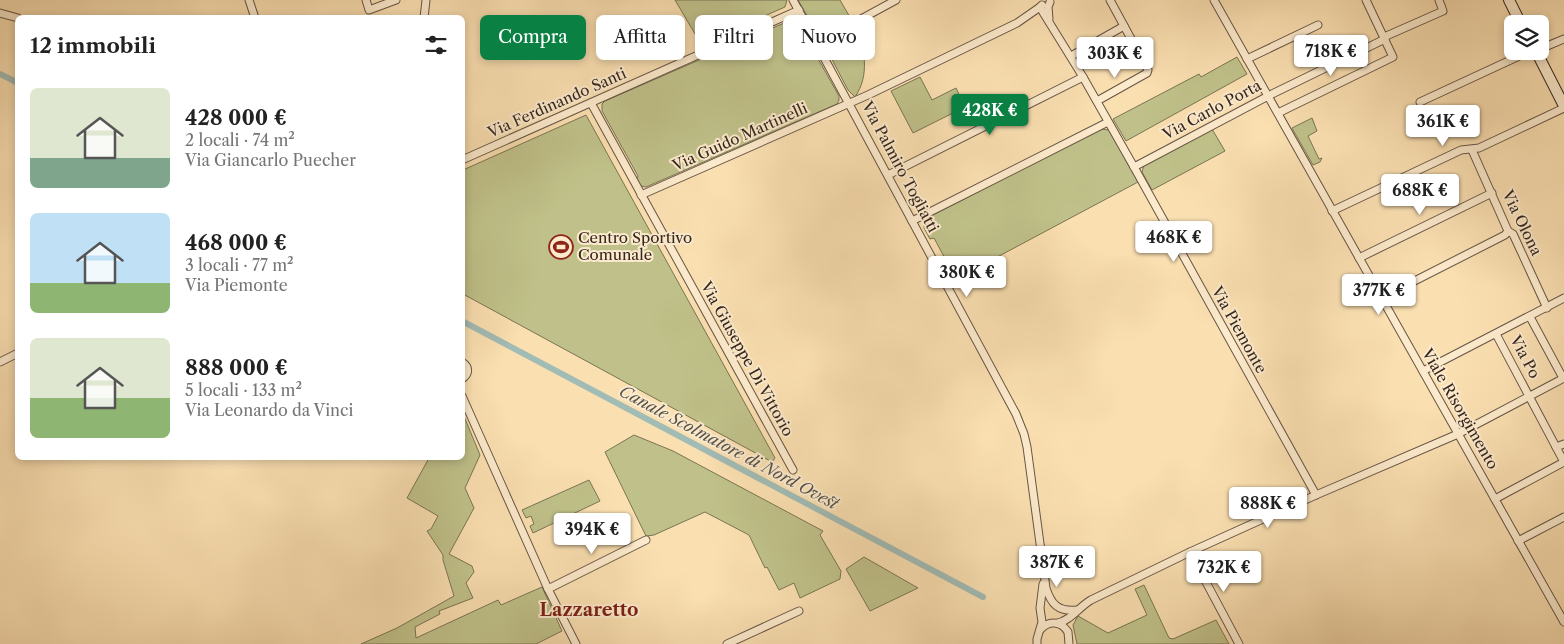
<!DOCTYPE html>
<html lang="it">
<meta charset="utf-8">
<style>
:root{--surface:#fff;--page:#f6f6f6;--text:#222;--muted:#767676;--accent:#0b8043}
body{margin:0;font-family:"Libre Caslon Text",serif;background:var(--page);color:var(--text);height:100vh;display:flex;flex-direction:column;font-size:19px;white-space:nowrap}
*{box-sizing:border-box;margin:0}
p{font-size:16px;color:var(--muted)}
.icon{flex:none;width:28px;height:28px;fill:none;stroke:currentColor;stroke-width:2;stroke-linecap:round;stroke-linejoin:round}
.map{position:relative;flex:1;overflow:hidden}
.drawer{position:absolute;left:15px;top:15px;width:450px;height:445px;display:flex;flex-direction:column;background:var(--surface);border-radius:8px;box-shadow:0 2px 8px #0003}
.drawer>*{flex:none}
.top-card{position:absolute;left:480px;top:15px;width:475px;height:45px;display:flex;gap:10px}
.fabs{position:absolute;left:1504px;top:15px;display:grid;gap:10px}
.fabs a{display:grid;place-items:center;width:45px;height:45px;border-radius:8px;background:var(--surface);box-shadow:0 2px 8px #0003;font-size:25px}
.price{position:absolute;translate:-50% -42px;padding:0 11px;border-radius:5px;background:#fff;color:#222;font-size:16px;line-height:32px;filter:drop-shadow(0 1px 2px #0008)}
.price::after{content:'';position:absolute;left:50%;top:30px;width:15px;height:11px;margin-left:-8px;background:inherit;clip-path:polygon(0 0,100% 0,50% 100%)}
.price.selected{background:var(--accent);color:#fff}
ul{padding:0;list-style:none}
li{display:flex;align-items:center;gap:15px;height:125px;padding:0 15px}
li span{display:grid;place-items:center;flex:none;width:140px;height:100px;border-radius:8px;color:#555}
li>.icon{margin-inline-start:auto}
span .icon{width:60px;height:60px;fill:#fffc;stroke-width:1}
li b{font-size:21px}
h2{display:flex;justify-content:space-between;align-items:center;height:60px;padding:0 15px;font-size:21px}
.chip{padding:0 18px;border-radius:8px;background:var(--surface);box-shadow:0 2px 8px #0003;font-size:18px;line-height:45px}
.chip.selected{background:var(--accent);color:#fff}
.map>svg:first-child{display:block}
.green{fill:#c0c18a;stroke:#7a7454}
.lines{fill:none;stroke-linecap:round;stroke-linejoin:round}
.canal{stroke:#a1bbb5;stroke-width:6}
.street-casing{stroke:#665444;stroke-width:9}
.secondary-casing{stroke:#34261f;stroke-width:12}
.street{stroke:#fceacc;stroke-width:7}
.secondary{stroke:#fceacc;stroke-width:10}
.labels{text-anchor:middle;stroke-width:4;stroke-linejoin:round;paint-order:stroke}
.street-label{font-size:15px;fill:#34261f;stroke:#fceacc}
.poi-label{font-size:15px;fill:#34261f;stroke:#fceacc;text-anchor:start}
.water-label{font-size:16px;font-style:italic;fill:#55534c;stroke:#fceacc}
.quarter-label{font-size:18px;font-weight:bold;fill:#7a1f14;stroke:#fceacc}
</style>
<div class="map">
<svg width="1564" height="644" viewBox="0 0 1564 644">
<rect width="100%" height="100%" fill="#fadfb1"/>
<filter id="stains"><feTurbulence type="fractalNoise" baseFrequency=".004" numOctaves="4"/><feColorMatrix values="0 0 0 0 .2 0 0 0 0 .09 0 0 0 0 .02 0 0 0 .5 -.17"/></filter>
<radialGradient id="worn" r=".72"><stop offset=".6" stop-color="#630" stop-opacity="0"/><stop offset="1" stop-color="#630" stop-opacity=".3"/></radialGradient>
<g class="green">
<path d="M675,0H787L785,7L701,44Z"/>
<path d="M798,0H840L851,19L826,32C822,34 820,34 816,31Z"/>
<path d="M791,20L796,21L798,23L839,96V100L837,104L646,187L641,186L636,180L638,176L602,111V104L605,101Z"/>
<path d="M855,25C865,49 870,75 855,97L848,90L825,46L826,41Z"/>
<path d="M1237,57L1247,74L1126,141L1113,119L1199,74L1201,77Z"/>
<path d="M920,77L932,100L956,88L965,107L913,133L891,91Z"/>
<path d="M586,115L775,458L772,462L463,294V170Z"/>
<path d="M1312,118L1317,131L1308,136L1319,159L1322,158L1320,162L1313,165L1292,128Z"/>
<path d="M1101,129L1109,130L1138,182L956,279L934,238L930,239L924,228L925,219Z"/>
<path d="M1212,129L1225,151L1152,190L1142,172L1144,165Z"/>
<path d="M463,414L480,455L465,488L474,508L449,554L472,566L474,572L466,583L473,598L439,611L440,614L415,627L416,638L498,600L501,605L542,587L562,631L536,644H361L397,628L454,596L443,560V555L427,531L431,529L438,516L407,498L429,458H462Z"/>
<path d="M634,435L673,451L823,531L820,535L841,571L840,579L800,598L794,583L779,590L767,567L765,568L749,535L705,512L654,535L646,536L605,452Z"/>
<path d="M589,480L600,501L533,533L530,526L534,524L531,516L526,518L522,510Z"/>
<path d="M864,557L918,588L870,611L846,569Z"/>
<path d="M1144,585L1169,638L1173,639L1216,620L1229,644H1077L1073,625L1078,616L1108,633L1147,615L1135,589Z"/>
</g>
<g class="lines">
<g class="canal">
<path d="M0,74L18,83"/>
<path d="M462,321L983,597"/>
</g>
<g class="street-casing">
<g id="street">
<path d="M249,0L255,18"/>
<path d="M366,0L369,10L396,0"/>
<path d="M793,0L1016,414L1024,434L1027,447L1046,588C1051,604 1058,612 1077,610"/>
<path d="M1214,0L1564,622"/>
<path d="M1042,5L1040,7L1044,14L1083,77L1134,167L1316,495"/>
<path d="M0,13L18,18"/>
<path d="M424,18L426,0"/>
<path d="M1049,19L1048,7L1050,2"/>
<path d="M1384,37L1443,11L1439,0"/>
<path d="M817,43L896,0"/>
<path d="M1540,49L1564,39"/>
<path d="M1071,56L1124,26"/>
<path d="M1247,59L1318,25"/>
<path d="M1097,101L1147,73L1148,70L1110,0"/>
<path d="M1420,102L1530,51"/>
<path d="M591,103L793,470"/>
<path d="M1278,113L1393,57L1366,0"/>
<path d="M1472,150L1508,231L1513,234L1547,308"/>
<path d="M462,160L799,10"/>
<path d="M1134,167L1272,94L1385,39"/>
<path d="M888,175L1083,77"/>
<path d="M641,195L868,95L1017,23L1040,7"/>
<path d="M1332,211L1461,150L1479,148L1564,108"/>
<path d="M912,221L1108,122"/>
<path d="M1359,258L1492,193"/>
<path d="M1381,298L1505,235L1508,231"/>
<path d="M1530,317L1563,378"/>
<path d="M1496,334L1564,462"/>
<path d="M0,362L18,353"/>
<path d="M462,362C470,367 469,374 462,379"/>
<path d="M1423,371L1564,298"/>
<path d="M462,396L548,589L576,644"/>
<path d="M1556,447L1564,444"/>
<path d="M1495,499L1564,462"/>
<path d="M1518,541L1564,517"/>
<path d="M1190,552L1239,644"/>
<path d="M548,589L646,540"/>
<path d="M1057,623C1069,622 1079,607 1091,600L1190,552L1316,495L1458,434L1564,378"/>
<path d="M1040,630C1049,620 1061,621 1068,632L1069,644"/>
<path d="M727,644L799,611"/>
<path d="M1037,644V639L1042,622L1040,608L1043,584"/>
</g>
</g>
<g class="secondary-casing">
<g id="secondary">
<path d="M1509,0L1521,24"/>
<path d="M1536,51L1564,106"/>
</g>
</g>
<use href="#street" class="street"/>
<use href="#secondary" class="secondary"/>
</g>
<defs>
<g id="stadium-ring" transform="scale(1.25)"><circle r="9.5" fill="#fceacc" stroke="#8f2418" stroke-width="1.5"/><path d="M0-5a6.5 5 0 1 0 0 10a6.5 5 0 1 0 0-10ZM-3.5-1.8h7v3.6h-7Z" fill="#8f2418"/></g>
</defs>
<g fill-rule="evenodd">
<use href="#stadium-ring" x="561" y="247"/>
</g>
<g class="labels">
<g class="street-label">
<text transform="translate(557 103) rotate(-24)" y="5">Via Ferdinando Santi</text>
<text transform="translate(1212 110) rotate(-28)" y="5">Via Carlo Porta</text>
<text transform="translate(740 137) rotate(-24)" y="5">Via Guido Martinelli</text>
<text transform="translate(900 167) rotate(62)" y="5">Via Palmiro Togliatti</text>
<text transform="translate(1522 223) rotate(64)" y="5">Via Olona</text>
<text transform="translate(1239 330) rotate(61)" y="5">Via Piemonte</text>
<text transform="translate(1525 357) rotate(62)" y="5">Via Po</text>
<text transform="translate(747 359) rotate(61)" y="5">Via Giuseppe Di Vittorio</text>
<text transform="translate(1460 409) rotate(60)" y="5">Viale Risorgimento</text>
</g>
<g class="poi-label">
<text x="578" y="243">Centro Sportivo<tspan x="578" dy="17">Comunale</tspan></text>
</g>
<g class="water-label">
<text transform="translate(729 447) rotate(28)" y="6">Canale Scolmatore di Nord Ovest</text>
</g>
<g class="quarter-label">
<text x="589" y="616">Lazzaretto</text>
</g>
</g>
<rect width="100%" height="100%" filter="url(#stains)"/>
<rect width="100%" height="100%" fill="url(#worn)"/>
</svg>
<div class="fabs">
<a><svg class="icon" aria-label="layers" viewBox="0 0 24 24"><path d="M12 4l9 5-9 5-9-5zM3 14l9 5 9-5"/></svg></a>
</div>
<b class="price" style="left:1331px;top:77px">718K €</b>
<b class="price" style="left:1115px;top:79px">303K €</b>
<b class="price selected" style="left:990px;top:136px">428K €</b>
<b class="price" style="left:1443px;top:147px">361K €</b>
<b class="price" style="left:1420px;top:216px">688K €</b>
<b class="price" style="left:1174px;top:263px">468K €</b>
<b class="price" style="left:967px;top:298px">380K €</b>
<b class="price" style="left:1379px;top:316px">377K €</b>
<b class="price" style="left:1268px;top:529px">888K €</b>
<b class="price" style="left:592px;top:555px">394K €</b>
<b class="price" style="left:1057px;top:588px">387K €</b>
<b class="price" style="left:1224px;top:593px">732K €</b>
<div class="top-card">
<a class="chip selected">Compra</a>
<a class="chip">Affitta</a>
<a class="chip">Filtri</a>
<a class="chip">Nuovo</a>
</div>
<section class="drawer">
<h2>12 immobili<svg class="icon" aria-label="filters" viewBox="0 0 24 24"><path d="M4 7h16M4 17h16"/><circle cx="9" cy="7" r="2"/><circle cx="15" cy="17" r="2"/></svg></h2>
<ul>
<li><span style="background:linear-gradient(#dfe7d0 70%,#7fa58c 0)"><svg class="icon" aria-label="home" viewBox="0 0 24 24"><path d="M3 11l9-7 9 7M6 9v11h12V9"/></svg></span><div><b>428 000 €</b><p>2 locali · 74 m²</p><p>Via Giancarlo Puecher</p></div></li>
<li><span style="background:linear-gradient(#bfe0f5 70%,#8fb573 0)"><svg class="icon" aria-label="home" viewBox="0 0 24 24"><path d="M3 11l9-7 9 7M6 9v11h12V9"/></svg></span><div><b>468 000 €</b><p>3 locali · 77 m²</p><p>Via Piemonte</p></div></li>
<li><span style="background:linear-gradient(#dfe7d0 60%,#8fb573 0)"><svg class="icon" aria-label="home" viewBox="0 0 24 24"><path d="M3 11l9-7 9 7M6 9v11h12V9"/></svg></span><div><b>888 000 €</b><p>5 locali · 133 m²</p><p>Via Leonardo da Vinci</p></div></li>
</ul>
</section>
</div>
